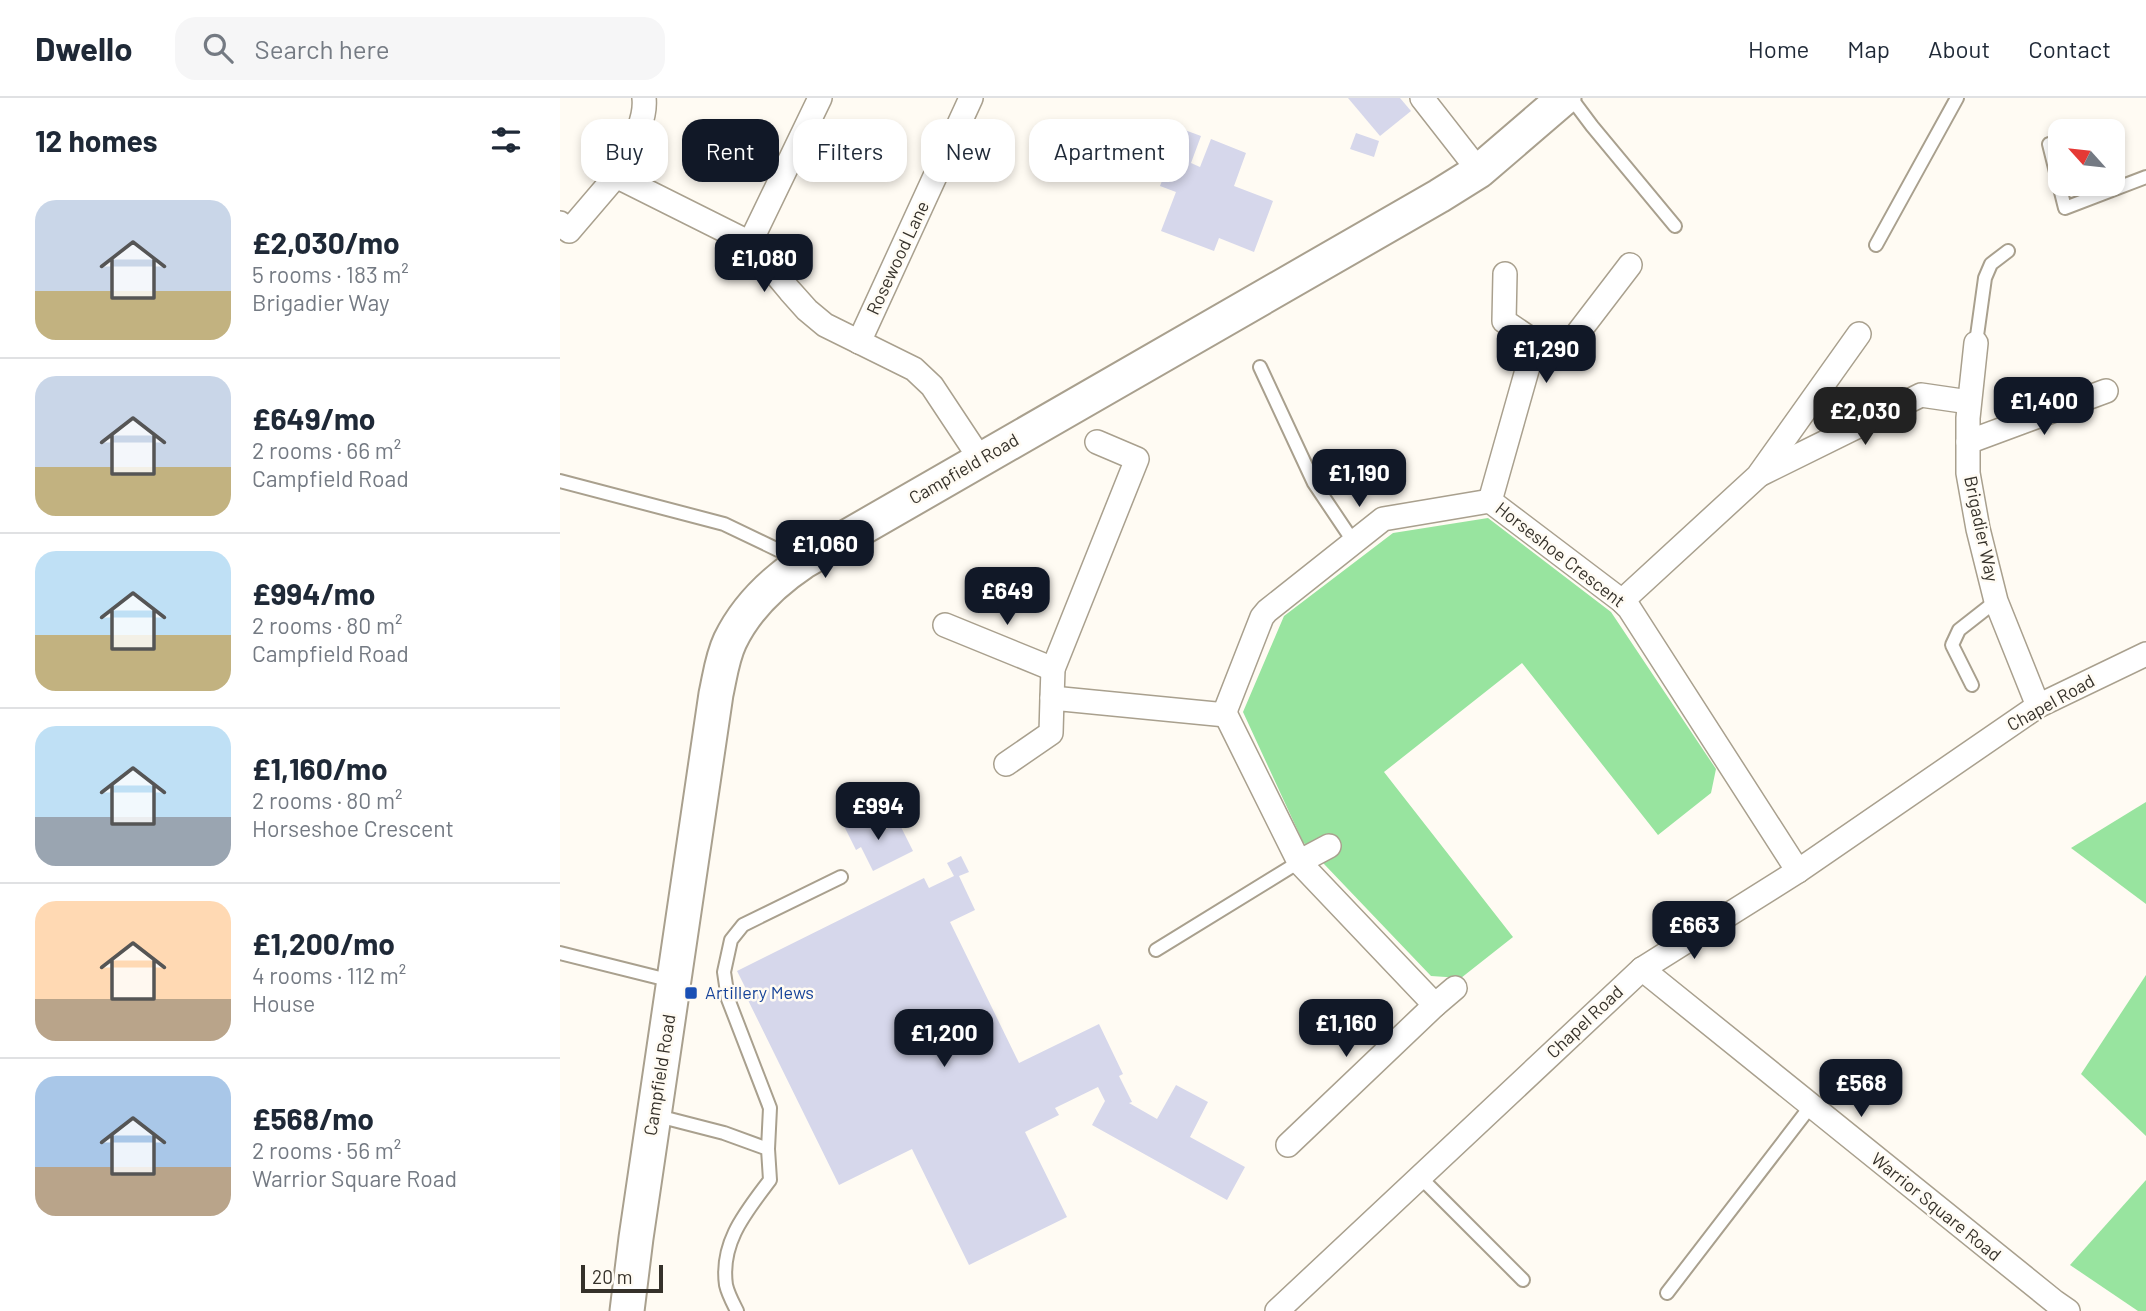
<!DOCTYPE html>
<meta charset="utf-8">
<style>
:root{--surface:#fff;--page:#f6f6f7;--text:#1f2937;--muted:#747a83;--line:#e0e1e3;--accent:#111827}
body{margin:0;font-family:Barlow,sans-serif;background:var(--page);color:var(--text);height:100vh;display:flex;flex-direction:column;font-size:26px;white-space:nowrap}
*{box-sizing:border-box;margin:0}
p{font-size:23px;color:var(--muted)}
.icon{flex:none;width:38px;height:38px;fill:none;stroke:currentColor;stroke-width:2;stroke-linecap:round;stroke-linejoin:round}
.map{position:relative;flex:1;overflow:hidden}
.drawer{display:flex;flex-direction:column;background:var(--surface);width:560px}
.drawer>*{flex:none}
.guide{position:absolute;left:21px;top:21px;width:665px;height:63px;display:flex;gap:14px}
.needle{width:46px;rotate:297deg}
.controls{position:absolute;left:1488px;top:21px;display:grid;gap:14px}
.controls a{display:grid;place-items:center;width:77px;height:77px;border-radius:14px;background:var(--surface);box-shadow:0 4px 10px #0003;font-size:35px}
.scale{position:absolute;left:21px;bottom:18px;width:82px;box-sizing:border-box;padding-left:7px;border:4px solid #35312a;border-top:0;font-size:19px;line-height:24px;white-space:nowrap;color:#35312a;-webkit-text-stroke:5px #fffbf3;paint-order:stroke}
.price{position:absolute;translate:-50% -60px;padding:0 16px;border-radius:14px;background:var(--accent);color:#fff;font-size:23px;line-height:46px;filter:drop-shadow(0 2px 4px #0008)}
.price::after{content:'';position:absolute;left:50%;top:42px;width:21px;height:16px;margin-left:-10px;background:inherit;clip-path:polygon(0 0,100% 0,50% 100%)}
.price.current{background:#222;color:#fff}
ul{padding:0;list-style:none}
li{display:flex;align-items:center;gap:21px;height:175px;padding:0 35px}
li+li{border-top:2px solid var(--line)}
li span{display:grid;place-items:center;flex:none;width:196px;height:140px;border-radius:21px;color:#555}
li>.icon{margin-inline-start:auto}
span .icon{width:84px;height:84px;fill:#fffc;stroke-width:1}
li b{font-size:30px}
h2{display:flex;justify-content:space-between;align-items:center;height:84px;padding:0 35px;font-size:30px}
.chip{padding:0 24px;border-radius:21px;background:var(--surface);box-shadow:0 4px 10px #0003;font-size:24px;line-height:63px}
.chip.current{background:var(--accent);color:#fff}
header{display:flex;align-items:center;gap:42px;box-sizing:border-box;height:98px;padding:0 35px;background:var(--surface);border-bottom:2px solid var(--line)}
header strong{font-size:33px}
nav{display:flex;gap:38px;margin-inline-start:auto;font-size:24px}
.search{width:490px;height:63px;background:var(--page);display:flex;align-items:center;gap:18px;box-sizing:border-box;padding:0 24px;border-radius:21px;color:var(--muted);font-size:26px}
main{display:flex;flex:1;min-height:0}
.map>svg:first-child{display:block}
.green{fill:#98e49f}
.building{fill:#d6d7eb}
.lines{fill:none;stroke-linecap:round;stroke-linejoin:round}
.lane-casing{stroke:#a9a08e;stroke-width:16}
.street-casing{stroke:#a9a08e;stroke-width:26}
.secondary-casing{stroke:#a9a08e;stroke-width:37}
.lane{stroke:#fff;stroke-width:12}
.street{stroke:#fff;stroke-width:23}
.secondary{stroke:#fff;stroke-width:33}
.transit-dot{fill:#1a4fb4;stroke:#fffbf3;stroke-width:2.5}
.labels{text-anchor:middle;stroke-width:5;stroke-linejoin:round;paint-order:stroke}
.street-label{font-size:18px;fill:#35312a;stroke:#fffbf3}
.transit-label{font-size:18px;fill:#164399;stroke:#fffbf3;text-anchor:start}
</style>
<header>
<strong>Dwello</strong>
<div class="search"><svg class="icon" aria-label="search" viewBox="0 0 24 24"><circle cx="10" cy="10" r="6"/><path d="M15 15l6 6"/></svg>Search here</div>
<nav><a>Home</a><a>Map</a><a>About</a><a>Contact</a></nav>
</header>
<main>
<section class="drawer">
<h2>12 homes<svg class="icon" aria-label="filters" viewBox="0 0 24 24"><path d="M4 7h16M4 17h16"/><circle cx="9" cy="7" r="2"/><circle cx="15" cy="17" r="2"/></svg></h2>
<ul>
<li><span style="background:linear-gradient(#c9d6e8 65%,#c2b280 0)"><svg class="icon" aria-label="home" viewBox="0 0 24 24"><path d="M3 11l9-7 9 7M6 9v11h12V9"/></svg></span><div><b>£2,030/mo</b><p>5 rooms · 183 m²</p><p>Brigadier Way</p></div></li>
<li><span style="background:linear-gradient(#c9d6e8 65%,#c2b280 0)"><svg class="icon" aria-label="home" viewBox="0 0 24 24"><path d="M3 11l9-7 9 7M6 9v11h12V9"/></svg></span><div><b>£649/mo</b><p>2 rooms · 66 m²</p><p>Campfield Road</p></div></li>
<li><span style="background:linear-gradient(#bfe0f5 60%,#c2b280 0)"><svg class="icon" aria-label="home" viewBox="0 0 24 24"><path d="M3 11l9-7 9 7M6 9v11h12V9"/></svg></span><div><b>£994/mo</b><p>2 rooms · 80 m²</p><p>Campfield Road</p></div></li>
<li><span style="background:linear-gradient(#bfe0f5 65%,#9aa5b1 0)"><svg class="icon" aria-label="home" viewBox="0 0 24 24"><path d="M3 11l9-7 9 7M6 9v11h12V9"/></svg></span><div><b>£1,160/mo</b><p>2 rooms · 80 m²</p><p>Horseshoe Crescent</p></div></li>
<li><span style="background:linear-gradient(#ffd9b3 70%,#b9a48a 0)"><svg class="icon" aria-label="home" viewBox="0 0 24 24"><path d="M3 11l9-7 9 7M6 9v11h12V9"/></svg></span><div><b>£1,200/mo</b><p>4 rooms · 112 m²</p><p>House</p></div></li>
<li><span style="background:linear-gradient(#a9c7e8 65%,#b9a48a 0)"><svg class="icon" aria-label="home" viewBox="0 0 24 24"><path d="M3 11l9-7 9 7M6 9v11h12V9"/></svg></span><div><b>£568/mo</b><p>2 rooms · 56 m²</p><p>Warrior Square Road</p></div></li>
</ul>
</section>
<div class="map">
<svg width="1586" height="1213" viewBox="0 0 1586 1213">
<rect width="100%" height="100%" fill="#fffbf3"/>
<g class="green">
<path d="M928,420L1051,514L1156,671L1151,695L1098,737L962,565L824,674L953,839L901,880L871,878L743,744L683,614L724,518L833,435Z"/>
<path d="M1586,704V806L1511,750Z"/>
<path d="M1586,877V1038L1521,976Z"/>
<path d="M1586,1082V1213H1578L1510,1167Z"/>
</g>
<g class="building">
<path d="M788,0H840L851,13L820,38Z"/>
<path d="M622,31L641,38L631,65L640,69L651,41L686,55L674,88L713,103L694,154L659,140L654,153L601,133L616,94L600,88Z"/>
<path d="M796,35L819,43L814,59L790,51Z"/>
<path d="M308,715L318,735L339,725L353,753L313,773L301,749L296,752L284,728Z"/>
<path d="M401,758L409,774L399,778L415,812L390,824L459,965L539,926L563,976L559,978L572,1004L569,1005L597,1021L616,987L648,1004L630,1039L685,1069L667,1102L532,1027L545,1003L538,989L495,1010L499,1017L465,1034L507,1119L409,1167L352,1051L279,1087L186,898L189,897L177,873L364,780L369,790L394,778L387,765Z"/>
</g>
<g class="lines">
<g class="lane-casing">
<g id="lane">
<path d="M1011,0L1032,28L1115,128"/>
<path d="M1489,46L1505,110L1586,79"/>
<path d="M1316,147L1397,0"/>
<path d="M1416,245L1425,180L1431,166L1448,153"/>
<path d="M700,269L754,385L793,443"/>
<path d="M0,383L164,426L239,462"/>
<path d="M1412,587L1392,547L1399,532L1436,503"/>
<path d="M596,852L739,764"/>
<path d="M0,855L112,883"/>
<path d="M94,1017L164,1035L208,1051L210,1082C186,1114 160,1144 166,1187C168,1196 173,1205 177,1213"/>
<path d="M208,1051L210,1010L168,901L164,874L171,842L183,827L281,779"/>
<path d="M860,1079L963,1182"/>
<path d="M1107,1195L1250,1009"/>
</g>
</g>
<g class="street-casing">
<g id="street">
<path d="M862,0L919,73"/>
<path d="M56,78C66,55 87,26 84,0"/>
<path d="M0,125L9,133L56,78L190,145L230,193L247,212L265,227L354,271L372,288L421,362"/>
<path d="M190,145L260,0"/>
<path d="M299,244L411,0"/>
<path d="M975,244L1008,248L1070,167"/>
<path d="M1416,245L1408,320V375L1418,431L1436,503L1478,608"/>
<path d="M1408,344L1546,293"/>
<path d="M1201,376L1361,297L1409,304"/>
<path d="M930,403L975,244L944,223L945,176"/>
<path d="M1062,503L1198,378L1299,236"/>
<path d="M385,527L493,571"/>
<path d="M492,600L493,571L577,361L537,344"/>
<path d="M446,666L491,635L492,600L666,617"/>
<path d="M739,764L769,748"/>
<path d="M1082,871L1495,1204L1508,1213"/>
<path d="M875,907L739,764L666,617V611L702,519L707,513L823,421L930,403L1062,503L1069,510L1238,773"/>
<path d="M728,1047L875,907L895,890"/>
<path d="M717,1213L1082,871L1238,773L1478,608L1586,556"/>
</g>
</g>
<g class="secondary-casing">
<path id="secondary" d="M67,1213L76,1140L156,596C160,578 162,560 170,543C186,510 213,484 243,464L879,98L919,73L1004,0"/>
</g>
<use href="#lane" class="lane"/>
<use href="#street" class="street"/>
<use href="#secondary" class="secondary"/>
</g>
<rect class="transit-dot" x="124" y="888" width="14" height="14" rx="3.5"/>
<g class="labels">
<g class="street-label">
<text transform="translate(338 160) rotate(-65)" y="6">Rosewood Lane</text>
<text transform="translate(404 371) rotate(-30)" y="6">Campfield Road</text>
<text transform="translate(1421 431) rotate(78)" y="6">Brigadier Way</text>
<text transform="translate(1000 457) rotate(38)" y="6">Horseshoe Crescent</text>
<text transform="translate(1491 605) rotate(-29)" y="6">Chapel Road</text>
<text transform="translate(1025 924) rotate(-43)" y="6">Chapel Road</text>
<text transform="translate(100 977) rotate(-81)" y="6">Campfield Road</text>
<text transform="translate(1376 1109) rotate(39)" y="6">Warrior Square Road</text>
</g>
<g class="transit-label">
<text x="145" y="901">Artillery Mews</text>
</g>
</g>
</svg>
<div class="controls">
<a><svg class="needle" viewBox="-14 -14 28 28"><path d="M0-13l5 13h-10z" fill="#e53935"/><path d="M0 13l5-13h-10z" fill="#747a83"/></svg></a>
</div>
<div class="scale">20 m</div>
<b class="price" style="left:204px;top:196px">£1,080</b>
<b class="price" style="left:986px;top:287px">£1,290</b>
<b class="price" style="left:1484px;top:339px">£1,400</b>
<b class="price current" style="left:1305px;top:349px">£2,030</b>
<b class="price" style="left:799px;top:411px">£1,190</b>
<b class="price" style="left:265px;top:482px">£1,060</b>
<b class="price" style="left:447px;top:529px">£649</b>
<b class="price" style="left:318px;top:744px">£994</b>
<b class="price" style="left:1134px;top:863px">£663</b>
<b class="price" style="left:786px;top:961px">£1,160</b>
<b class="price" style="left:384px;top:971px">£1,200</b>
<b class="price" style="left:1301px;top:1021px">£568</b>
<div class="guide">
<a class="chip">Buy</a>
<a class="chip current">Rent</a>
<a class="chip">Filters</a>
<a class="chip">New</a>
<a class="chip">Apartment</a>
</div>
</div>
</main>
